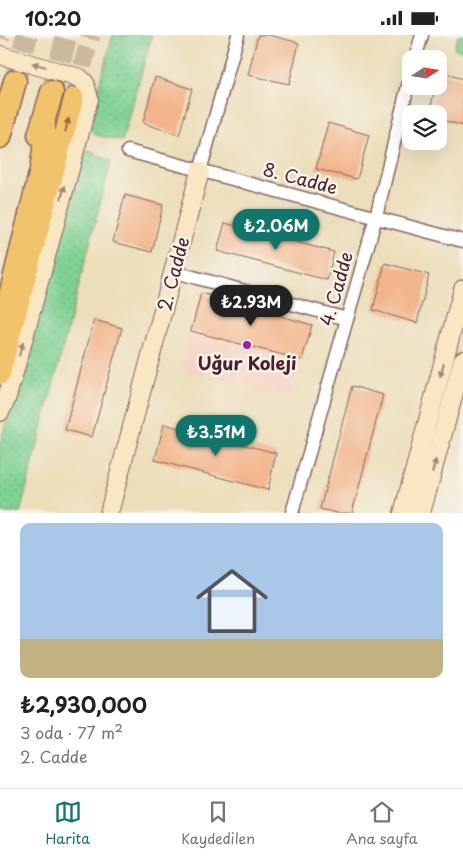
<!DOCTYPE html>
<html lang="tr">
<meta charset="utf-8">
<style>
:root{--surface:#fff;--page:#f6f6f6;--text:#222;--muted:#767676;--line:#e0e0e0;--accent:#0f766e}
body{margin:0;font-family:"Playpen Sans",sans-serif;background:var(--page);color:var(--text);height:100vh;display:flex;flex-direction:column;font-size:19px;white-space:nowrap}
*{box-sizing:border-box;margin:0}
p{font-size:16px;color:var(--muted)}
.icon{flex:none;width:28px;height:28px;fill:none;stroke:currentColor;stroke-width:2;stroke-linecap:round;stroke-linejoin:round}
.map{position:relative;height:478px;overflow:hidden}
.sheet{display:flex;flex-direction:column;background:var(--surface);flex:1}
.sheet>*{flex:none}
.needle{width:32px;rotate:78deg}
.fabs{position:absolute;left:402px;top:15px;display:grid;gap:10px}
.fabs a{display:grid;place-items:center;width:45px;height:45px;border-radius:10px;background:var(--surface);box-shadow:0 5px 20px #0002;font-size:25px}
.price{position:absolute;translate:-50% -42px;padding:0 11px;border-radius:18px;background:var(--accent);color:#fff;font-size:16px;line-height:32px;filter:drop-shadow(0 1px 2px #0008)}
.price::after{content:'';position:absolute;left:50%;top:30px;width:15px;height:11px;margin-left:-8px;background:inherit;clip-path:polygon(0 0,100% 0,50% 100%)}
.price.current{background:#222;color:#fff}
ul{padding:0;list-style:none}
li{display:grid;align-content:center;gap:10px;height:265px;padding:0 20px}
li span{display:grid;place-items:center;height:155px;border-radius:10px;color:#555}
li>.icon{margin-inline-start:auto}
span .icon{width:90px;height:90px;fill:#fffc;stroke-width:1}
li b{font-size:21px}
.status{display:flex;justify-content:space-between;align-items:center;height:35px;padding:0 25px;background:var(--surface);direction:ltr}
.status svg{height:14px;fill:currentColor}
.menu{display:flex;justify-content:space-around;align-items:center;height:70px;border-top:1px solid var(--line);background:var(--surface);font-size:14px;color:var(--muted)}
.menu a{display:grid;justify-items:center;gap:2px}
.menu .current{color:var(--accent)}
.map>svg:first-child{display:block}
.built{fill:#f5d3c2}
.park{fill:url(#park-dots);stroke:#64785f}
.building{fill:#f2b58b}
.lines{fill:none;stroke-linecap:round;stroke-linejoin:round}
.primary-tunnel{stroke:#ccb89d;stroke-width:19;stroke-dasharray:19 9;stroke-linecap:butt}
.highway-tunnel{stroke:#ccb89d;stroke-width:22;stroke-dasharray:22 11;stroke-linecap:butt}
.street-casing{stroke:#83625d;stroke-width:15}
.secondary-casing{stroke:#83625d;stroke-width:20}
.primary-casing{stroke:#83625d;stroke-width:21}
.highway-casing{stroke:#83625d;stroke-width:25}
.street{stroke:#fff;stroke-width:12}
.secondary{stroke:#f9e7c3;stroke-width:18}
.primary{stroke:#f1c36a;stroke-width:19}
.highway{stroke:#f1c36a;stroke-width:22}
.oneway{fill:#a28377}
.oneway2{fill:#956947}
.poi-dot{fill:#b5179e;stroke:#f7f3e8;stroke-width:2}
.labels{text-anchor:middle;stroke-width:5;stroke-linejoin:round;paint-order:stroke}
.street-label{font-size:18px;fill:#4a1f2b;stroke:#f7f3e8}
.poi-label{font-size:18px;font-weight:bold;fill:#4a1f2b;stroke:#f7f3e8}
</style>
<div class="status"><b>10:20</b><svg viewBox="0 0 49 12"><path d="M0 12V9h3v3zM5 12V6h3v6zM10 12V3h3v9zM15 12V0h3v12zM26 1h20v11H26zM47 4h2v5h-2z"/></svg></div>
<div class="map">
<svg width="463" height="478" viewBox="0 0 463 478">
<defs>
<pattern id="park-dots" width="8" height="8" patternUnits="userSpaceOnUse" patternTransform="scale(1.25)"><rect width="8" height="8" fill="#7ed193"/><path d="M2 2h.1M6 6h.1" fill="none" stroke="#6eb37f" stroke-width="1.8" stroke-linecap="round"/></pattern>
</defs>
<rect width="100%" height="100%" fill="#f7f3e8"/>
<filter id="ink" filterUnits="userSpaceOnUse"><feTurbulence type="fractalNoise" baseFrequency=".02" numOctaves="2"/><feDisplacementMap in="SourceGraphic" scale="10" xChannelSelector="R" yChannelSelector="G"/><feConvolveMatrix kernelMatrix="1 2 1 2 8 2 1 2 1" color-interpolation-filters="sRGB"/></filter>
<filter id="wash" filterUnits="userSpaceOnUse"><feTurbulence type="fractalNoise" baseFrequency=".0096" numOctaves="4" result="noise"/><feDisplacementMap in="SourceGraphic" scale="20" xChannelSelector="R" yChannelSelector="G"/><feGaussianBlur stdDeviation="1.12" result="paint"/><feColorMatrix in="noise" values="0 0 0 0 0 0 0 0 0 0 0 0 0 0 0 0 0 1.4 0 .05"/><feComposite in="paint" operator="in"/></filter>
<g filter="url(#wash)">
<rect width="100%" height="100%" fill="#ecdeba"/>
<path class="built" d="M201,258L312,290L291,362L181,334Z"/>
<g class="park">
<path d="M113,0H152L122,106L96,100L87,92Z"/>
<path d="M458,0H463V16L454,13Z"/>
<path d="M89,116L111,126L20,478H0V409L75,135L81,119Z"/>
</g>
<g id="blocks">
<g class="building">
<path d="M258,0H269L299,8L289,49L248,40Z"/>
<path d="M439,37L463,44V91L439,84V79H429L436,51H439Z"/>
<path d="M155,42L192,54L179,100L143,88Z"/>
<path d="M328,88L369,100L357,144L316,134Z"/>
<path d="M125,160L163,170L152,217L113,207Z"/>
<path d="M225,188L334,217L327,245L217,216Z"/>
<path d="M385,228L429,240L417,288L373,275Z"/>
<path d="M201,258L312,290L302,325L191,296Z"/>
<path d="M94,285L122,293L92,402L65,395Z"/>
<path d="M352,351L383,360L352,478H337L320,474Z"/>
<path d="M164,389L276,418L268,455L155,425Z"/>
</g>
</g>
</g>
<g filter="url(#ink)">
<use href="#blocks" fill-opacity="0" stroke="#83625d" stroke-width="1"/>
<g class="lines">
<g class="primary-tunnel">
<path d="M0,3L1,0"/>
<path d="M75,58L91,0"/>
</g>
<g class="highway-tunnel">
<path d="M15,46L27,0"/>
<path d="M52,57L67,0"/>
</g>
<g class="street-casing">
<g id="street">
<path d="M415,24L422,0"/>
<path d="M128,116L463,206"/>
<path d="M200,136L238,0"/>
<path d="M175,237L347,284"/>
<path d="M292,478L376,182L411,38"/>
</g>
</g>
<g class="secondary-casing">
<g id="secondary">
<path d="M0,20L80,43L85,48L89,64L20,317L6,365L0,377"/>
<path d="M109,478L200,136"/>
<path d="M403,478L463,254"/>
<path d="M421,478L463,325"/>
</g>
</g>
<g class="primary-casing">
<path id="primary" d="M0,340L74,62"/>
</g>
<g class="highway-casing">
<g id="highway">
<path d="M39,100L52,57"/>
<path d="M0,102L15,46"/>
<path d="M0,301L41,135L44,115V86"/>
</g>
</g>
<use href="#street" class="street"/>
<use href="#secondary" class="secondary"/>
<use href="#primary" class="primary"/>
<use href="#highway" class="highway"/>
</g>
<defs><path id="oneway-solid" d="M-6-.8H1V-3.2L6.5 0L1 3.2V.8H-6Z" transform="scale(1.25)"/></defs>
<g class="oneway">
<use href="#oneway-solid" transform="translate(39 30) rotate(-164)"/>
<use href="#oneway-solid" transform="translate(63 157) rotate(-75)"/>
<use href="#oneway-solid" transform="translate(21 314) rotate(-74)"/>
<use href="#oneway-solid" transform="translate(442 335) rotate(106)"/>
<use href="#oneway-solid" transform="translate(434 431) rotate(-75)"/>
</g>
<use class="oneway2" href="#oneway-solid" transform="translate(67 90) rotate(-76)"/>
</g>
<circle class="poi-dot" cx="247" cy="310" r="5"/>
<g class="labels">
<g class="street-label">
<text transform="translate(300 144) rotate(15)" y="6">8. Cadde</text>
<text transform="translate(174 239) rotate(-75)" y="6">2. Cadde</text>
<text transform="translate(337 254) rotate(-74)" y="6">4. Cadde</text>
</g>
<g class="poi-label">
<text x="247" y="335">Uğur Koleji</text>
</g>
</g>
</svg>
<div class="fabs">
<a><svg class="needle" viewBox="-14 -14 28 28"><path d="M0-13l5 13h-10z" fill="#e53935"/><path d="M0 13l5-13h-10z" fill="#767676"/></svg></a>
<a><svg class="icon" aria-label="layers" viewBox="0 0 24 24"><path d="M12 4l9 5-9 5-9-5zM3 14l9 5 9-5"/></svg></a>
</div>
<b class="price" style="left:276px;top:216px">₺2.06M</b>
<b class="price current" style="left:251px;top:292px">₺2.93M</b>
<b class="price" style="left:216px;top:422px">₺3.51M</b>
</div>
<section class="sheet">
<ul>
<li><span style="background:linear-gradient(#a9c7e8 75%,#c2b280 0)"><svg class="icon" aria-label="home" viewBox="0 0 24 24"><path d="M3 11l9-7 9 7M6 9v11h12V9"/></svg></span><div><b>₺2,930,000</b><p>3 oda · 77 m²</p><p>2. Cadde</p></div></li>
</ul>
</section>
<nav class="menu">
<a class="current"><svg class="icon" aria-label="map" viewBox="0 0 24 24"><path d="M3 6l6-2 6 2 6-2v14l-6 2-6-2-6 2zM9 4v14M15 6v14"/></svg>Harita</a>
<a><svg class="icon" aria-label="saved" viewBox="0 0 24 24"><path d="M7 4h10v16l-5-4-5 4z"/></svg>Kaydedilen</a>
<a><svg class="icon" aria-label="home" viewBox="0 0 24 24"><path d="M3 11l9-7 9 7M6 9v11h12V9"/></svg>Ana sayfa</a>
</nav>
